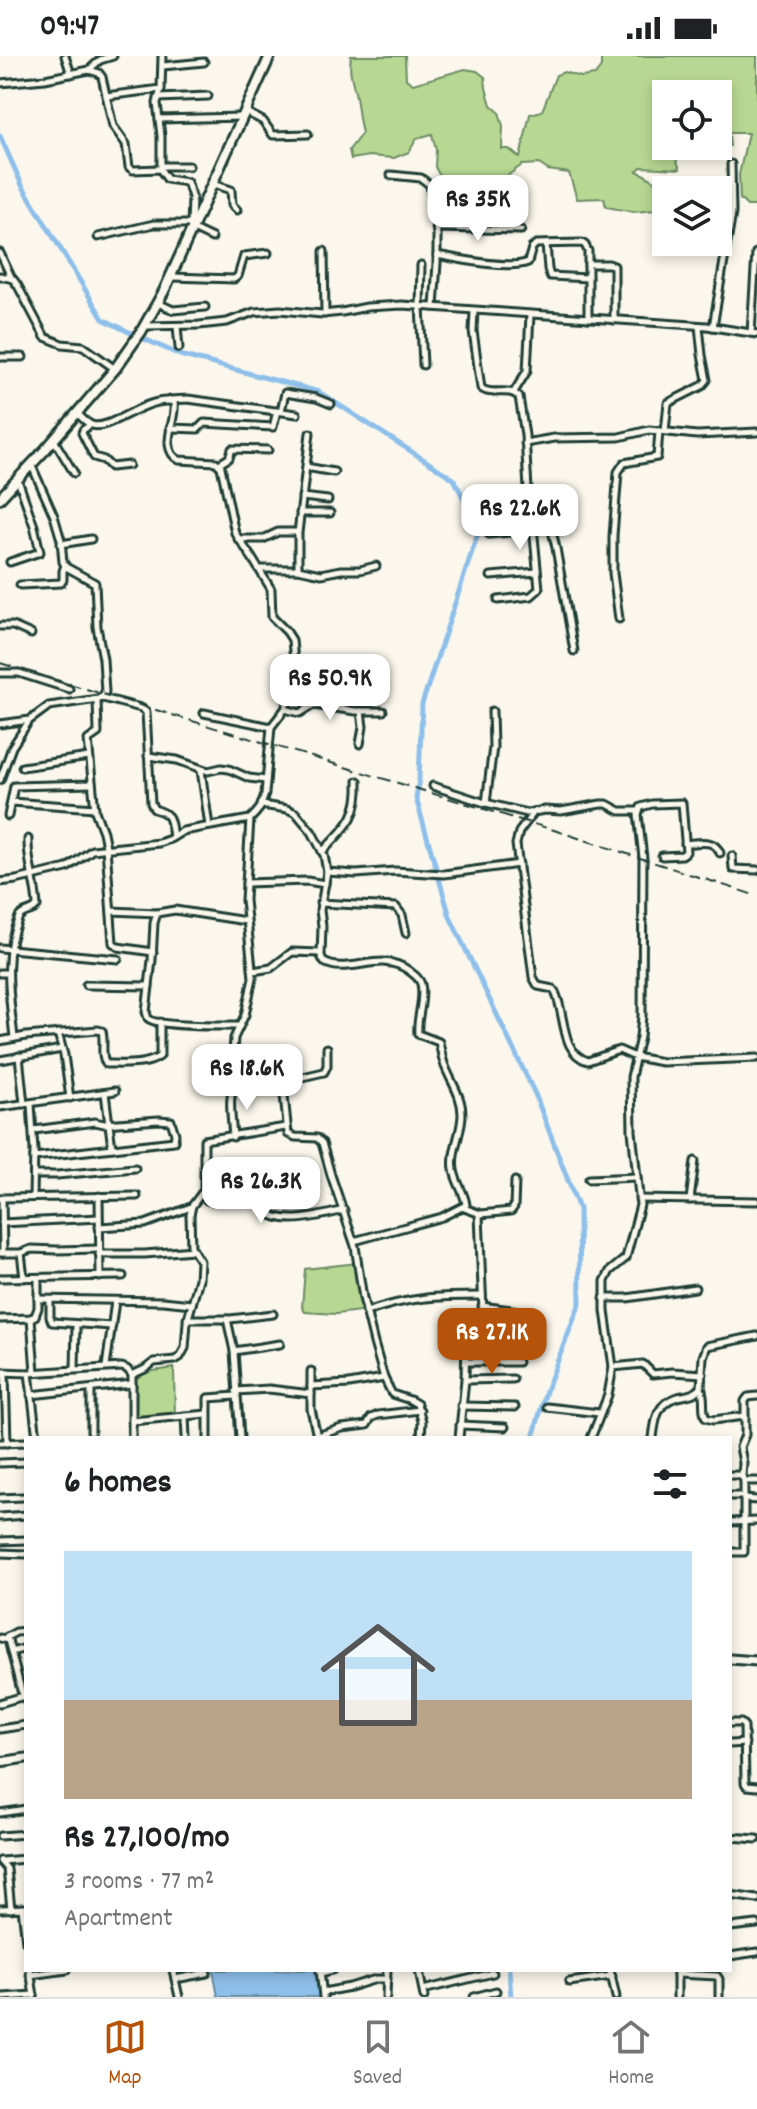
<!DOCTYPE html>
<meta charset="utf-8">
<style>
:root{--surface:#fff;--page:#f2f2f2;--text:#202124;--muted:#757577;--line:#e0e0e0;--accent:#b45309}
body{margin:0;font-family:Dekko,sans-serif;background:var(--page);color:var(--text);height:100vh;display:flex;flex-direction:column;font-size:30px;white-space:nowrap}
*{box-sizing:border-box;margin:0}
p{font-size:26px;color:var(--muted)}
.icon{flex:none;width:44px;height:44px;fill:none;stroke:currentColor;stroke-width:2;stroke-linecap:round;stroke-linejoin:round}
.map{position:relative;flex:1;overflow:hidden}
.panel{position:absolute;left:24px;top:1380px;width:708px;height:536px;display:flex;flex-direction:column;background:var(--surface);border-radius:0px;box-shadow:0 4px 12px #0003}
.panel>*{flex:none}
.fabs{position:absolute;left:652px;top:24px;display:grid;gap:16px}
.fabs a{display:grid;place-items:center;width:80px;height:80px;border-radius:0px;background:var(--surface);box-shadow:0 4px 12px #0003;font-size:40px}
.price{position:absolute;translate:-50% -68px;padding:0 18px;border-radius:16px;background:#fff;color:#222;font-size:26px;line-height:52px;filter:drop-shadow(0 2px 4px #0008)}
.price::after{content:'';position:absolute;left:50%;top:48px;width:24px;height:18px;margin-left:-12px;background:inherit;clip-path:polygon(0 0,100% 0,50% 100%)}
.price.current{background:var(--accent);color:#fff}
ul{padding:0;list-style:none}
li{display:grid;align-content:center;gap:16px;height:424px;padding:0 40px}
li span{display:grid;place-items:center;height:248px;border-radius:0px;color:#555}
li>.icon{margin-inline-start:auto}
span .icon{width:144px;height:144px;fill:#fffc;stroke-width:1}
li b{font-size:34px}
h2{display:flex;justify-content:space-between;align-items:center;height:96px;padding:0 40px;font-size:34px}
.status{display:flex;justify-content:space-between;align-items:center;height:56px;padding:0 40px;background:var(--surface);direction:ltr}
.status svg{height:22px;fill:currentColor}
.menu{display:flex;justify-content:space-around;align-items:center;height:112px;border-top:2px solid var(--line);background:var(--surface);font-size:22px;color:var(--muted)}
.menu a{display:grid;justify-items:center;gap:4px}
.menu .current{color:var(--accent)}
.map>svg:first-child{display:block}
.green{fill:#b7d892;stroke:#6b8a63;stroke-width:2}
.water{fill:#8ebfea;stroke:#628ba1;stroke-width:2}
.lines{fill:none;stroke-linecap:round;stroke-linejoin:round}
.canal{stroke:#8ebfea;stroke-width:5}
.minor-casing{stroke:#1f3d34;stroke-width:11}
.major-casing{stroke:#1f3d34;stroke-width:13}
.highway-casing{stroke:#1f3d34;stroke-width:14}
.minor{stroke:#fbf7ec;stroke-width:5}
.major{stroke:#fbf7ec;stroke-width:7}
.highway{stroke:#fbf7ec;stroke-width:8}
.rail{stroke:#1f3d34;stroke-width:2;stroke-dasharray:12 6;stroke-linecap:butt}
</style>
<div class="status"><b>09:47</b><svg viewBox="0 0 49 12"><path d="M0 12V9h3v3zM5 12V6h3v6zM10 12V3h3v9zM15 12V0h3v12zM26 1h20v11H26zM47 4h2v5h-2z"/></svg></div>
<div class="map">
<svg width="757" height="1941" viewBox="0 0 757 1941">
<rect width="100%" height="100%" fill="#fbf7ec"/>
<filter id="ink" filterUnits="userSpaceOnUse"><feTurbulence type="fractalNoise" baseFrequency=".0125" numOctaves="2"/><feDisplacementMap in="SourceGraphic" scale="16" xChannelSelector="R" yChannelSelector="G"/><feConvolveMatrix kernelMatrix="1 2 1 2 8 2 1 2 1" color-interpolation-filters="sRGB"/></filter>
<g filter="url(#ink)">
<g class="green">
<path d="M351,0H405L406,23L413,28L465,13L477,15L485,21L486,32L491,49L499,56L503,70L502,93H509L520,102L530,58L542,55L556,19L564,16L581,21L595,19L601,11V0H757V150H747L740,143L739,119L748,77H729L730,90L718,87V38H666V90H675V100L680,113L641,111L637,115L652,123L658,130L655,154L634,156L606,151L604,142L577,143L569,117L548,114L539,108L522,109L507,120L487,126H443L435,111L436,94L432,78L417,82L409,96L394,102L369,100L351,103L349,94L362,77C358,62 358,47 354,32C351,20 349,13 351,0Z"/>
<path d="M357,1207L368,1254L336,1258L305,1256L302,1251L305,1213Z"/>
<path d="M174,1312L175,1363L134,1365L133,1318Z"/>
</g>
<path class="water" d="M213,1914H316L320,1941H218Z"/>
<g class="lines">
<g class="canal">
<path d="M0,80L22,129L103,263L135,279"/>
<path d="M142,282L180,299L319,336L454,423L479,474L422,648L419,723L416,742L450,861L535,1038L579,1153L580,1247L546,1335L533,1382"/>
<path d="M509,1914L511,1941"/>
</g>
<g class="minor-casing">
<g id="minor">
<path d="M65,0L71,18"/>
<path d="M163,10L204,6"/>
<path d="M89,14L100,4L113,0"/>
<path d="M0,27L45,23L89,14L99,17L102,21L113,70L126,88L129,111L133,114L160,113L167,123L187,126L192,141L191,171"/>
<path d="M106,40L161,33L162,0"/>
<path d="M158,42L208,40"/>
<path d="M246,56L263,65L273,79L308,78"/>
<path d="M159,63L242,61"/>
<path d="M161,110H189"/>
<path d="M161,114V80L157,47L161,33"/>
<path d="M391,119L421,122L430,129L437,178V207L434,251"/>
<path d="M213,128L231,134L232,149L237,154"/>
<path d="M437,172L521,174"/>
<path d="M193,173L212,182"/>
<path d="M98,181L154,168H191"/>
<path d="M546,188L548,213L550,220L588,222"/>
<path d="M324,195L325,258"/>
<path d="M0,197L12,223"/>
<path d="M437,199C458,203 510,214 528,206L532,192L536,188L582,187L585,189L588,195V262"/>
<path d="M588,208H609L614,210V264"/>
<path d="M421,209L420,250L423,309"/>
<path d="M0,220L13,223L18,230L45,281L62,288L83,290L115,313"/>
<path d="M172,221L234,223L238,220L244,200L268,197"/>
<path d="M158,247L173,254L205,251"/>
<path d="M474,255L473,275L481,332C492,341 509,330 519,341L525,379L528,434L531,438L542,440L545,444L556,492L574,595"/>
<path d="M146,270L199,269L227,266L254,256L280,254L322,258L342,256L367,251L402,249L707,270L757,278"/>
<path d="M177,270L179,292"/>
<path d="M713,271L732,157L731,108"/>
<path d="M751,277L756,197"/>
<path d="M0,301H23"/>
<path d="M514,336L527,315L530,259"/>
<path d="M170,344L188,343L297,358"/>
<path d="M281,355L285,337L316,342L331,348"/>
<path d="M90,369L83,374L82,377L94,401L104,404L111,411L129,409"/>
<path d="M170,372L198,373L204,367L273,371L277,355"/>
<path d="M665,375L668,347L702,330L707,324L702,299L699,270"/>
<path d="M54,384L74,417"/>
<path d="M525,387L554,382L619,381L649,374L697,379L757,376"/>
<path d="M219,408L229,402L232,393L268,394"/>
<path d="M306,411L334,416"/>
<path d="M302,441L328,444"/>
<path d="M472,456L531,450"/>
<path d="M300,457H330"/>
<path d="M298,477L310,377"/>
<path d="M489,478L533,474"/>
<path d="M238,483H263L278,476H296L298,479V513"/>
<path d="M61,488L91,483"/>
<path d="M10,506L40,496L34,470L18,424"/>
<path d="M260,513H298L321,518L341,514H360L376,510"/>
<path d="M491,520L537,516"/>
<path d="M20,529L61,527L63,524V515L65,509"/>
<path d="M498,544L531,540L539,533L530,438"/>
<path d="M619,563L613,517V480L618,416L624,407L657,401L659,375"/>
<path d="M0,570H13L31,578"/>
<path d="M0,617H19L69,633"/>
<path d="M293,630H317L346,619L366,615"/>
<path d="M103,642L141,652L146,656L151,747L154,753C172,758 170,763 173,781"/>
<path d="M97,644L98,677L88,684L95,755L103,776L106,791L113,887L118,891L153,896"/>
<path d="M285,653L300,657L313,649L356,655H383"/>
<path d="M204,657L271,671"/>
<path d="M0,668L30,664L49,650L98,643L104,639L105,636L103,603L97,571L95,527L66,511L63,506L61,484L54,460L31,408"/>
<path d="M360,688L363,671L361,655"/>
<path d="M148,700L177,704L208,715L221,712L229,713L249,722L266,724"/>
<path d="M22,711L89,701"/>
<path d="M201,714L209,770"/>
<path d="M0,724L12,691L29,665"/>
<path d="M433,730L482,746L527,757L545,754L561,755L601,748H607L620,755H639"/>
<path d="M11,746L95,752"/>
<path d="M486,747L493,691L492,655"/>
<path d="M262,749L287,753L296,757L312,776L324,799L327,816L320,854L322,870L321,900L324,906C348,920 381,894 408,914C413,918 419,921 421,928C425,944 416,962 418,978L439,986C441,994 442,1003 445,1010C451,1026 462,1040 462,1058C462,1077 451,1094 454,1114C456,1127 465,1137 466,1149L442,1161L354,1185"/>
<path d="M534,756L519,776L516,788L533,921L538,930L553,933L555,936C566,958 560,997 588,1005L619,994L635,1001L662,1006L757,1002"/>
<path d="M8,760L14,730L92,728"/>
<path d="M250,763L245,844L253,922L245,959L234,982L232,1014L238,1022L280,1032L284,1039L288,1078L295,1081L317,1082L322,1087L331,1119L355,1190L363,1242L374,1287L384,1322L392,1338L410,1344L417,1348L422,1365L421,1382"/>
<path d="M685,788C698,787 714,782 720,797"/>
<path d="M322,796C346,771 360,761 358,725"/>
<path d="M732,800L733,813L757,814"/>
<path d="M327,816L356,818L395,815L444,818L519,808"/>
<path d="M0,826L16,824L67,812L92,794L159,787L170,783L183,775L250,763L255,758L260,752L265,738L271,671L285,653L294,628L295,616L292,584L287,576L272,561L271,533L252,502L235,477L221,411L216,406L179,404C158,392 177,365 174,346C148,338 109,376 92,369C86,367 81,361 77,357"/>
<path d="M246,827L307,825L325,828"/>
<path d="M320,847L396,851L402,859L406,877"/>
<path d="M111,855L157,857"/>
<path d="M0,892L118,903"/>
<path d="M253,915L271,912L292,896L320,897"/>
<path d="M0,917H8"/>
<path d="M86,929L149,930"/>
<path d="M239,970C225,970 155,971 148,962C147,961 147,958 146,956L152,904L154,867L157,857L175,854L246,865"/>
<path d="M58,977L64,999L70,1042"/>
<path d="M14,982C10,942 2,899 19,861C24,854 33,857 37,850C36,827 27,806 28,783"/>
<path d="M0,985L26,980L98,974L102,975C105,986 100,999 106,1008C122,1008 148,1010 160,1000V966"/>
<path d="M19,1000L24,1048"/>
<path d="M0,1004L62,993"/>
<path d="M280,1032L298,1022L324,1016L327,1010V992"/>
<path d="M105,1037L112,1092"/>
<path d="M31,1048L34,1094L33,1141"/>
<path d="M0,1051L115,1035"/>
<path d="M34,1074L95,1066L104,1068L159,1064L171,1065L175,1078L174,1085L34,1101"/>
<path d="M233,1081C232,1064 226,1035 238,1022"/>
<path d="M34,1119H57L135,1112"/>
<path d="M589,1123L637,1121"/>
<path d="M203,1138L207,1144L211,1145L247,1138H255C259,1143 262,1150 266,1155C282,1171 324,1159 344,1154"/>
<path d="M99,1140L100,1221"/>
<path d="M0,1142L137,1140"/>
<path d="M2,1142L3,1197"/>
<path d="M639,1143L757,1145"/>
<path d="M690,1144L695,1105"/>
<path d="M464,1152L481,1158L511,1155L514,1151L515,1125"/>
<path d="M2,1167L99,1162"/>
<path d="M99,1171L145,1168L191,1151"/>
<path d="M0,1197H21L24,1222"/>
<path d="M21,1197L31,1193L57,1194L99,1193"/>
<path d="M99,1198H145L193,1194"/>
<path d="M0,1222L123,1220"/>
<path d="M604,1242H627L695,1232"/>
<path d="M38,1243L163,1245L192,1248"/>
<path d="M50,1244V1261L52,1266L112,1270"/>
<path d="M482,1250L519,1255"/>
<path d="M366,1256C410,1241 436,1240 482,1240"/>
<path d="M31,1262L35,1316"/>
<path d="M0,1263L31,1262L35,1260L38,1252V1222"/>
<path d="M187,1263H230L273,1258"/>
<path d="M227,1263L234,1295L240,1382"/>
<path d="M469,1275L511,1281"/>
<path d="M234,1295L280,1288"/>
<path d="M466,1306H518"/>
<path d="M106,1311L115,1245"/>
<path d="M613,1311L643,1308L653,1318L672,1316L703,1318"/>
<path d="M75,1313L76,1268"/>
<path d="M311,1315V1353L317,1381"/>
<path d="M0,1316L29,1317L122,1311L127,1313L132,1319"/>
<path d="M5,1316L7,1387"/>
<path d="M29,1317L37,1382"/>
<path d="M465,1324L513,1323"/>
<path d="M311,1330L349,1328L384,1322"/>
<path d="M701,1332C706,1342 701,1353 706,1362L713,1364L745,1360"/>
<path d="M91,1333V1376"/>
<path d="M236,1335L269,1333L311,1338"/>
<path d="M31,1339L132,1328"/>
<path d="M461,1350L515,1351"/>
<path d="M547,1351L599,1357"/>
<path d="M185,1360L186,1382"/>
<path d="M132,1365L207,1358"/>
<path d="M460,1369L505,1371"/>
<path d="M317,1380L342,1372L367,1369L371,1362L378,1359L420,1354"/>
<path d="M132,1382V1319L145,1313L154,1306L175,1304L180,1301L185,1292L187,1266L199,1223L200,1205L191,1191L190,1159L192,1150L204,1134V1084L286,1071"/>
<path d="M208,1382V1342L236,1340"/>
<path d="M459,1382L465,1324L466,1282L468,1275L481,1266L483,1256L479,1158"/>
<path d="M591,1382L608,1339L613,1311L605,1255V1225L610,1215L626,1202L640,1149L632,1075L631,1021L640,981L642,960L643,802L638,758L641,751L652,748L682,747L686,796L682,799L662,800"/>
<path d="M653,1382C655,1364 657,1346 678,1341C687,1339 694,1339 701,1332L703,1301L707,1290L757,1280"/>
<path d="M0,1387L26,1386"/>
<path d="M0,1407L26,1406"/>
<path d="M730,1419H739L744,1423V1496H730"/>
<path d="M742,1420L743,1407L740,1391L745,1379V1345L748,1341L757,1340"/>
<path d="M744,1425H757"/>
<path d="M730,1440H744"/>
<path d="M0,1442L23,1441"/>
<path d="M744,1443L757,1444"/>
<path d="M0,1461L26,1459"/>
<path d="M730,1466L757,1465"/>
<path d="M0,1485L26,1484"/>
<path d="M0,1497L26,1498"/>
<path d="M0,1582L8,1584L21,1634L26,1644"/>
<path d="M5,1582L16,1576L26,1575"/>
<path d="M11,1596L26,1592"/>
<path d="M0,1647L24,1640"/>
<path d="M730,1667H741L744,1670L745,1727L747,1730L757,1731"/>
<path d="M0,1673L26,1669"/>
<path d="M730,1688L745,1687"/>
<path d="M0,1757L26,1753"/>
<path d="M0,1780L26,1778"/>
<path d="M730,1781L757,1783"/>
<path d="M0,1805L7,1813L11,1853"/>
<path d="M1,1805L26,1803"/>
<path d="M730,1839L757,1843"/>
<path d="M22,1852L26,1886"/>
<path d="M0,1853L26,1852"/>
<path d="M730,1871L757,1868"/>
<path d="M730,1900L757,1896"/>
<path d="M30,1914L34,1940"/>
<path d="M173,1914L179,1941"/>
<path d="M320,1914L323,1941"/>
<path d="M419,1914L424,1941"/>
<path d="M610,1914L616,1941"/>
<path d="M320,1917L333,1914"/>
<path d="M677,1918L717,1920L719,1923V1941"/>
<path d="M30,1919L67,1914"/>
<path d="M175,1923L207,1917"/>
<path d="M569,1926L612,1920"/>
<path d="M423,1934L493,1917"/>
<path d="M323,1936L350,1931L376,1923H387"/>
<path d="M3,1941L34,1939"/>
<path d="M386,1941L387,1914"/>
<path d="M474,1941L496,1935"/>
<path d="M677,1941V1914"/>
</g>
</g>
<g class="major-casing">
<g id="major">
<path d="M730,1603L757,1605"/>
<path d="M0,1706L26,1702"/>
</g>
</g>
<g class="highway-casing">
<path id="highway" d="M0,442L45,394L115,313L141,276L164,235L270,0"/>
</g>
<use href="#minor" class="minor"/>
<use href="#major" class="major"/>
<use href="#highway" class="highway"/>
<path class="rail" d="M0,607L557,775L757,840"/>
</g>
</g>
</svg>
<div class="fabs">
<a><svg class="icon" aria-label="locate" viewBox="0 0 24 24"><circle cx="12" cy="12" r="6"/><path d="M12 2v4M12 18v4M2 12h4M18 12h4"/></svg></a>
<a><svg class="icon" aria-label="layers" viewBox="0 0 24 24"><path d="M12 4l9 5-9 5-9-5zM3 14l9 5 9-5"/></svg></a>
</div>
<b class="price" style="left:478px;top:187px">Rs 35K</b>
<b class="price" style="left:520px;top:496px">Rs 22.6K</b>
<b class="price" style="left:330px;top:666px">Rs 50.9K</b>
<b class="price" style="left:247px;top:1056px">Rs 18.6K</b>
<b class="price" style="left:261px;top:1169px">Rs 26.3K</b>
<b class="price current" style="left:492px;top:1320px">Rs 27.1K</b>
<section class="panel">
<h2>6 homes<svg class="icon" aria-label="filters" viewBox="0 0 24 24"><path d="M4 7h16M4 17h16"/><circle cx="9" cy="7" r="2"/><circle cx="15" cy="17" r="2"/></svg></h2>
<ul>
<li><span style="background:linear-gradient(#bfe0f5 60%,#b9a48a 0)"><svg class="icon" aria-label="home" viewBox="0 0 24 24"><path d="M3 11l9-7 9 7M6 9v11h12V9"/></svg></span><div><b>Rs 27,100/mo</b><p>3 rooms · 77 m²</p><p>Apartment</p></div></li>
</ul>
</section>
</div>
<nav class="menu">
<a class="current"><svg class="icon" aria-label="map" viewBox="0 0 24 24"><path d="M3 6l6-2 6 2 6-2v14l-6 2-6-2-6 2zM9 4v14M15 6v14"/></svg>Map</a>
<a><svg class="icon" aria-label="saved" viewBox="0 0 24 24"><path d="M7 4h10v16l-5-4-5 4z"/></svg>Saved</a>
<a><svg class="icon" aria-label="home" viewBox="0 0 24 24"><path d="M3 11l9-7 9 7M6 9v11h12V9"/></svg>Home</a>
</nav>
